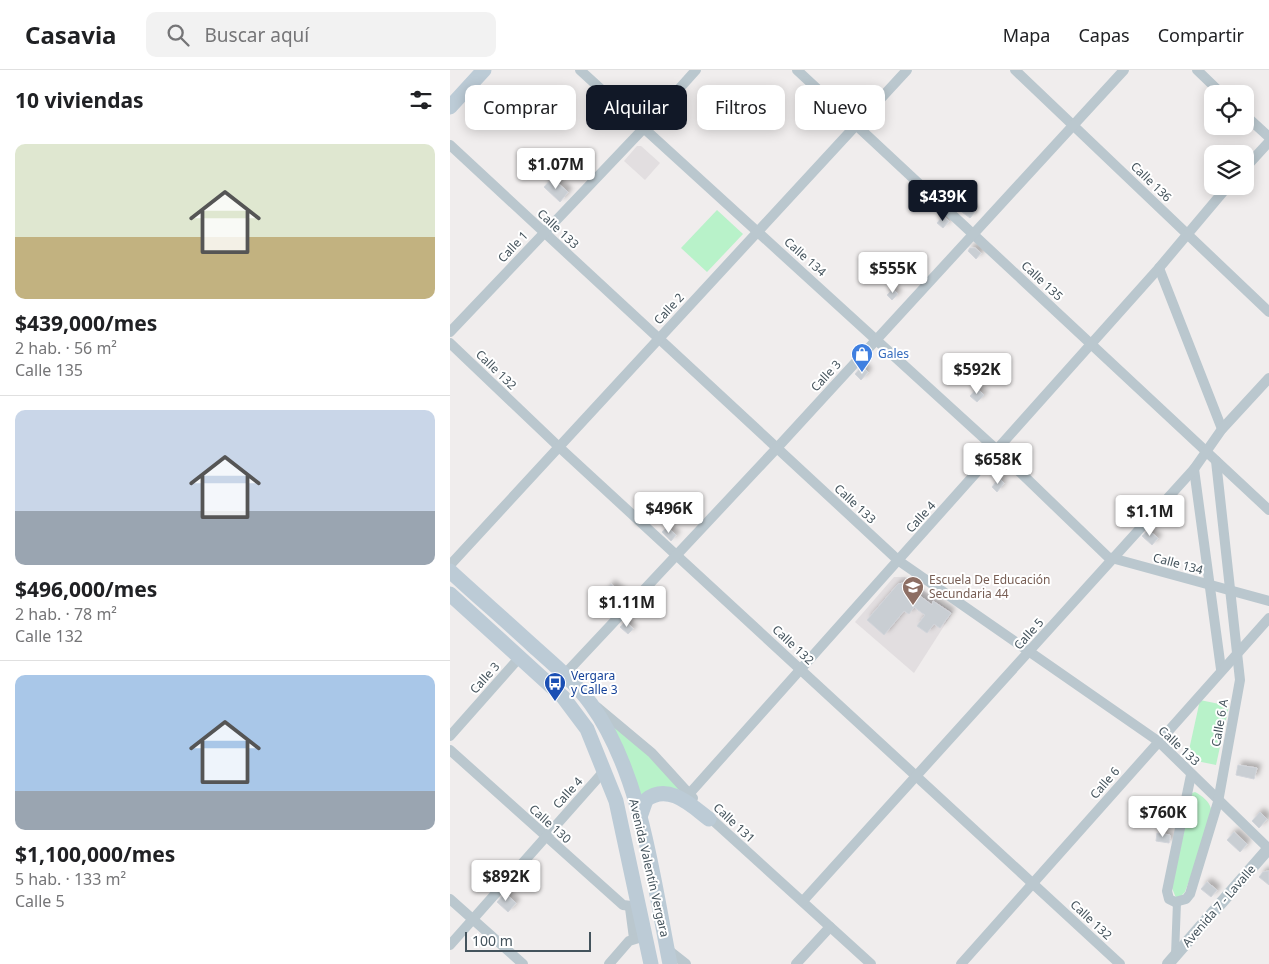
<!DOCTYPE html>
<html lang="es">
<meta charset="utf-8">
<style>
:root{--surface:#fff;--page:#f2f2f2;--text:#202124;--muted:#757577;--line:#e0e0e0;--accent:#111827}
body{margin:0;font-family:"Noto Sans",sans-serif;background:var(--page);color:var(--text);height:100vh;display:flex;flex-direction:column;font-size:19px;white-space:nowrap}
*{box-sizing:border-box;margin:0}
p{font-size:16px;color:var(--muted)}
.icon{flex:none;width:28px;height:28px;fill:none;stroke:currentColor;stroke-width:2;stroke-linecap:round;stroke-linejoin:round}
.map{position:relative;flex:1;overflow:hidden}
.drawer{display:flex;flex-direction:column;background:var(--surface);width:450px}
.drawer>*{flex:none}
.guide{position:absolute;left:15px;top:15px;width:475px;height:45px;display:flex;gap:10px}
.controls{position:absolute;left:754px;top:15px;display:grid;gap:10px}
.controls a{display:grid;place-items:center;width:50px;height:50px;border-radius:10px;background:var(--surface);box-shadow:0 2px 12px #0003;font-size:25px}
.scale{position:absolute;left:15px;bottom:12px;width:126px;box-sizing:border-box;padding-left:5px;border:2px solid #44535c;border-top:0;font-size:14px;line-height:18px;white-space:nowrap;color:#44535c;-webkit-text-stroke:4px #fff;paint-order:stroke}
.price{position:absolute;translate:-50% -42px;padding:0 11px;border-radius:5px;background:#fff;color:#222;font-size:16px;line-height:32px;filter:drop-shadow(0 1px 2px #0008)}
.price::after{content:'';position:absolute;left:50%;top:30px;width:15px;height:11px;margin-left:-8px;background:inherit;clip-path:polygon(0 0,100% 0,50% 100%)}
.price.on{background:var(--accent);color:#fff}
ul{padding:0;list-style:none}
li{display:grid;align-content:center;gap:10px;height:265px;padding:0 15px}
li+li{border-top:1px solid var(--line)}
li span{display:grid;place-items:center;height:155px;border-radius:10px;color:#555}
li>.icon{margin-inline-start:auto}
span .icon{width:90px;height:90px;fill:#fffc;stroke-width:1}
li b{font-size:21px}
h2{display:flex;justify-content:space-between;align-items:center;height:60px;padding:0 15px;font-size:21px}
.pill{padding:0 18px;border-radius:10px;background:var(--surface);box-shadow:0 2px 12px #0003;font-size:18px;line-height:45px}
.pill.on{background:var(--accent);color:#fff}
header{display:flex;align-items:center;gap:30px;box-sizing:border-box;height:70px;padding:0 25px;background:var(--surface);border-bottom:1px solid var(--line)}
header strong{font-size:24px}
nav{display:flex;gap:28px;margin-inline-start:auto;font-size:18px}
.search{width:350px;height:45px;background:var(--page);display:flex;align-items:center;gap:12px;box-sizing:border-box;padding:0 18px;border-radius:10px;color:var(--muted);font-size:19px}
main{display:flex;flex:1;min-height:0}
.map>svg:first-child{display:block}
.education{fill:#e2dee0}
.green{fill:#b8f2c9}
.building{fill:#c9ced3;stroke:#d1d4da;filter:url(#shadow)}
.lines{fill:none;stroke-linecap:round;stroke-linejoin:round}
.pedestrian{stroke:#bac7ce;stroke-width:8}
.minor{stroke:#bac7ce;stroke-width:10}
.tertiary{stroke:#bac7ce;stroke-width:12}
.secondary{stroke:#bccbd6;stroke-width:15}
.labels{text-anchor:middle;stroke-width:4;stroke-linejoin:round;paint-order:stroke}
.street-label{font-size:12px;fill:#44535c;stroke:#fff}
.shop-label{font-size:12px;fill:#366cbe;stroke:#fff;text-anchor:start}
.education-label{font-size:12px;fill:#785e54;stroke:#fff;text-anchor:start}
.transit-label{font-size:12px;fill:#164399;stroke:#fff;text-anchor:start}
</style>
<header>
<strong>Casavia</strong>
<div class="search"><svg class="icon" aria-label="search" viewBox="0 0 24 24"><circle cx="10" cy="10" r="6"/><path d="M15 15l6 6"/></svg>Buscar aquí</div>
<nav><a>Mapa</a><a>Capas</a><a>Compartir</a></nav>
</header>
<main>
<section class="drawer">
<h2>10 viviendas<svg class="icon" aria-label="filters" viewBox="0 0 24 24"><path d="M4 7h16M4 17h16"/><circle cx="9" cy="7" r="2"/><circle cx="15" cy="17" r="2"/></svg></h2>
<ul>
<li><span style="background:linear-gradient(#dfe7d0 60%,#c2b280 0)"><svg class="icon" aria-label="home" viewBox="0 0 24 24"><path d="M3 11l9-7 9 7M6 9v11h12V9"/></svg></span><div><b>$439,000/mes</b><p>2 hab. · 56 m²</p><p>Calle 135</p></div></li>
<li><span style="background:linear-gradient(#c9d6e8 65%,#9aa5b1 0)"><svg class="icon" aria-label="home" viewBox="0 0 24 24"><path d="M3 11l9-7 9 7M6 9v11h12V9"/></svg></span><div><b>$496,000/mes</b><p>2 hab. · 78 m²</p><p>Calle 132</p></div></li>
<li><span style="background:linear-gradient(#a9c7e8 75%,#9aa5b1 0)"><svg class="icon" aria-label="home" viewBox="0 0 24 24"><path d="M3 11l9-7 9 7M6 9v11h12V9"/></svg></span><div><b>$1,100,000/mes</b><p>5 hab. · 133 m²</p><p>Calle 5</p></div></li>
</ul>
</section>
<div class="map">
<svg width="819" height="894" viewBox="0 0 819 894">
<defs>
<filter id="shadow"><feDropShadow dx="4" dy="-4" stdDeviation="2.5" flood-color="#0004"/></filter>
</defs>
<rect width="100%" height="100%" fill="#f0eded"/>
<g class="education">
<path d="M187,76H191L210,93L195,110L174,91Z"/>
<path d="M444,507H455L503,542L464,603L405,552Z"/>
</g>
<g class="green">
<path d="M267,140L293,164L257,202L231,178Z"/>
<path d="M750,630L779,636L766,695L737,689Z"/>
<path d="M157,647L191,678L241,730L189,726Z"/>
<path d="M745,722C751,725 760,732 761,739C763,755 741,805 735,822L731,826L726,828L722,818L742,723Z"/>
</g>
<g class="building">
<path d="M102,108L118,122L110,132L94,117Z"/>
<path d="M514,133L525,142L520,148L508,139Z"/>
<path d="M493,146L499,151L493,158L487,153Z"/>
<path d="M520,178H525L531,183L526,189L518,181Z"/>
<path d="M443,219L448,224L442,230L437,225Z"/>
<path d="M412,296L418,302L411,310L405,304Z"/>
<path d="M527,318L534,325L527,332L520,326Z"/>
<path d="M549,408L554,413L547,422L542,417Z"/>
<path d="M217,457L226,465L221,471L212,462Z"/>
<path d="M698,460L708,468L702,475L692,466Z"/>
<path d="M453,513L482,535L483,531L501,543L490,558L484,554L477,563L467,556L475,545L464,537L459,544L454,541L434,565L417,550L448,514Z"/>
<path d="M161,514L172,523L165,531L155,522Z"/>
<path d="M176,551L183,559L178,564L170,557Z"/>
<path d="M788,695L807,698L804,709L786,705Z"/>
<path d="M698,738L709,740L705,749L694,747Z"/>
<path d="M810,742L817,749L809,758L802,751Z"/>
<path d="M784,762L797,774L790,782L777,770Z"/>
<path d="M707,763L720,765L719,773L706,771Z"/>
<path d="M819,801V815L809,807L813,802Z"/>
<path d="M757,812L767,820L761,827L751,819Z"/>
<path d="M55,823L66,833L58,842L47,832Z"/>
</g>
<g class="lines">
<path class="pedestrian" d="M725,885L727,832"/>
<g class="minor">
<path d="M130,0L547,380L658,487L819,531"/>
<path d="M347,0L819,440"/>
<path d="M565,0L819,242"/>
<path d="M747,0L772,24"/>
<path d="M795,45L819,67"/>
<path d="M0,75L449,491L708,671L819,779"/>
<path d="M795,98L819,72"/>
<path d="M709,198L772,359"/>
<path d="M0,262L194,58L246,0"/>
<path d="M0,273L109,377L670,894"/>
<path d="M744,399L771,599"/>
<path d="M0,495L457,0"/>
<path d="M115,604L326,379L674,0"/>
<path d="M147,637L202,683L243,728"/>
<path d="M0,666L69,588"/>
<path d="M0,680L173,835L189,837"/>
<path d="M741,705L717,821L719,829L725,832L736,829L740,824L768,732L790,610L766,391"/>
<path d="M240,723L709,198L778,116"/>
<path d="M257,745L421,894"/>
<path d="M0,829L73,894"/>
<path d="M353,831L744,399L772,359L819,308"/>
<path d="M180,838L184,868"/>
<path d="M0,875L155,700"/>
<path d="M217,879L236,894"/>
<path d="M159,894L179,871L195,866"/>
<path d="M346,894L380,857"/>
<path d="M511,894L819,548"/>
</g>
<path class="tertiary" d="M718,894L819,778"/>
<g class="secondary">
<path d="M0,37L34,0"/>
<path d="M0,501C27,526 55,550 82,575C102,593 124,611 141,634C192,705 203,810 220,894"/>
<path d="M0,524L113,627L137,659L166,731L201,894"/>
<path d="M190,747L196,730C218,712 242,736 259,749"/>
</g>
</g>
<defs>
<g id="shop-pin" transform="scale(1.125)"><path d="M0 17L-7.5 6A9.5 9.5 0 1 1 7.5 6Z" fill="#3f7fe0" stroke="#fff"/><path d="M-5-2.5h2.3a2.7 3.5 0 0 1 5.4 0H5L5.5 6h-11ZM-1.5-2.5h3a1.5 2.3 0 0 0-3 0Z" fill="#fff"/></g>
<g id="school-pin" transform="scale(1.125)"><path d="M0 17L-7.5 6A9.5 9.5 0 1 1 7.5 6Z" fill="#8d6e63" stroke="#fff"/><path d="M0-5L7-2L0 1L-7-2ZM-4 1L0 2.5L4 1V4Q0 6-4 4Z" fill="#fff"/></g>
<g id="bus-pin" transform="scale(1.125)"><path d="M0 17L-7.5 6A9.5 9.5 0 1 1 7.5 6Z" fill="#1a4fb4" stroke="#fff"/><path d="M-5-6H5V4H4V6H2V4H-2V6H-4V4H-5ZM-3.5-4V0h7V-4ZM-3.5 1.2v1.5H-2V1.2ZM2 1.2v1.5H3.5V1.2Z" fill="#fff"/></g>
</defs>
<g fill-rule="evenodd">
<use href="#shop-pin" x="412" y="284"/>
<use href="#school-pin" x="463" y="517"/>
<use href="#bus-pin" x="105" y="613"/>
</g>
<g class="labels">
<g class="street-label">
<text transform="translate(701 112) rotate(44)" y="4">Calle 136</text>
<text transform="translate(108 159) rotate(43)" y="4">Calle 133</text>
<text transform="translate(63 177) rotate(-47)" y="4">Calle 1</text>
<text transform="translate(355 187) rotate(42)" y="4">Calle 134</text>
<text transform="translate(592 211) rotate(43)" y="4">Calle 135</text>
<text transform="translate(219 239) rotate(-47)" y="4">Calle 2</text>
<text transform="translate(46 300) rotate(44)" y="4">Calle 132</text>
<text transform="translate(376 306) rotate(-47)" y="4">Calle 3</text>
<text transform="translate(405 434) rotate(43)" y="4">Calle 133</text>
<text transform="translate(471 447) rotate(-48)" y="4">Calle 4</text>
<text transform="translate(728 494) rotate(15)" y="4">Calle 134</text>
<text transform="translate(579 564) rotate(-48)" y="4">Calle 5</text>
<text transform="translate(343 575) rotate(43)" y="4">Calle 132</text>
<text transform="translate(35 608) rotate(-48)" y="4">Calle 3</text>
<text transform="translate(770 653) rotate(-80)" y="4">Calle 6 A</text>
<text transform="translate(729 676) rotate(43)" y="4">Calle 133</text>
<text transform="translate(655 713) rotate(-49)" y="4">Calle 6</text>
<text transform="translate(118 723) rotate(-48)" y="4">Calle 4</text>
<text transform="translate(284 753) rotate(43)" y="4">Calle 131</text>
<text transform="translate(100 754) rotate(42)" y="4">Calle 130</text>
<text transform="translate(199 798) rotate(77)" y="4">Avenida Valentín Vergara</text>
<text transform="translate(769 836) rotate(-49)" y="4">Avenida 7 - Lavalle</text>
<text transform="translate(641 850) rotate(43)" y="4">Calle 132</text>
</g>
<g class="shop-label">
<text x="428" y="288">Gales</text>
</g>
<g class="education-label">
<text x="479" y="514">Escuela De Educación<tspan x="479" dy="14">Secundaria 44</tspan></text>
</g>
<g class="transit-label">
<text x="121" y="610">Vergara<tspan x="121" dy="14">y Calle 3</tspan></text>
</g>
</g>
</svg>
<div class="controls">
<a><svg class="icon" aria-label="locate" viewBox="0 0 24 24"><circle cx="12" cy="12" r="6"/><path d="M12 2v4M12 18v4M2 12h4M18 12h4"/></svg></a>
<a><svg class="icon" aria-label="layers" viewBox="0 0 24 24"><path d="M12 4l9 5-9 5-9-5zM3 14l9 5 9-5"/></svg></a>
</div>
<div class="scale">100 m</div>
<b class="price" style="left:106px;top:120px">$1.07M</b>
<b class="price on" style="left:493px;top:152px">$439K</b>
<b class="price" style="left:443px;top:224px">$555K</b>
<b class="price" style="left:527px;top:325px">$592K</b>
<b class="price" style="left:548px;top:415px">$658K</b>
<b class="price" style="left:219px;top:464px">$496K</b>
<b class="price" style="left:700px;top:467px">$1.1M</b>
<b class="price" style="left:177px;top:558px">$1.11M</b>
<b class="price" style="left:713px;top:768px">$760K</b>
<b class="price" style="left:56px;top:832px">$892K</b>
<div class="guide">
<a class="pill">Comprar</a>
<a class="pill on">Alquilar</a>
<a class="pill">Filtros</a>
<a class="pill">Nuevo</a>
</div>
</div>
</main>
